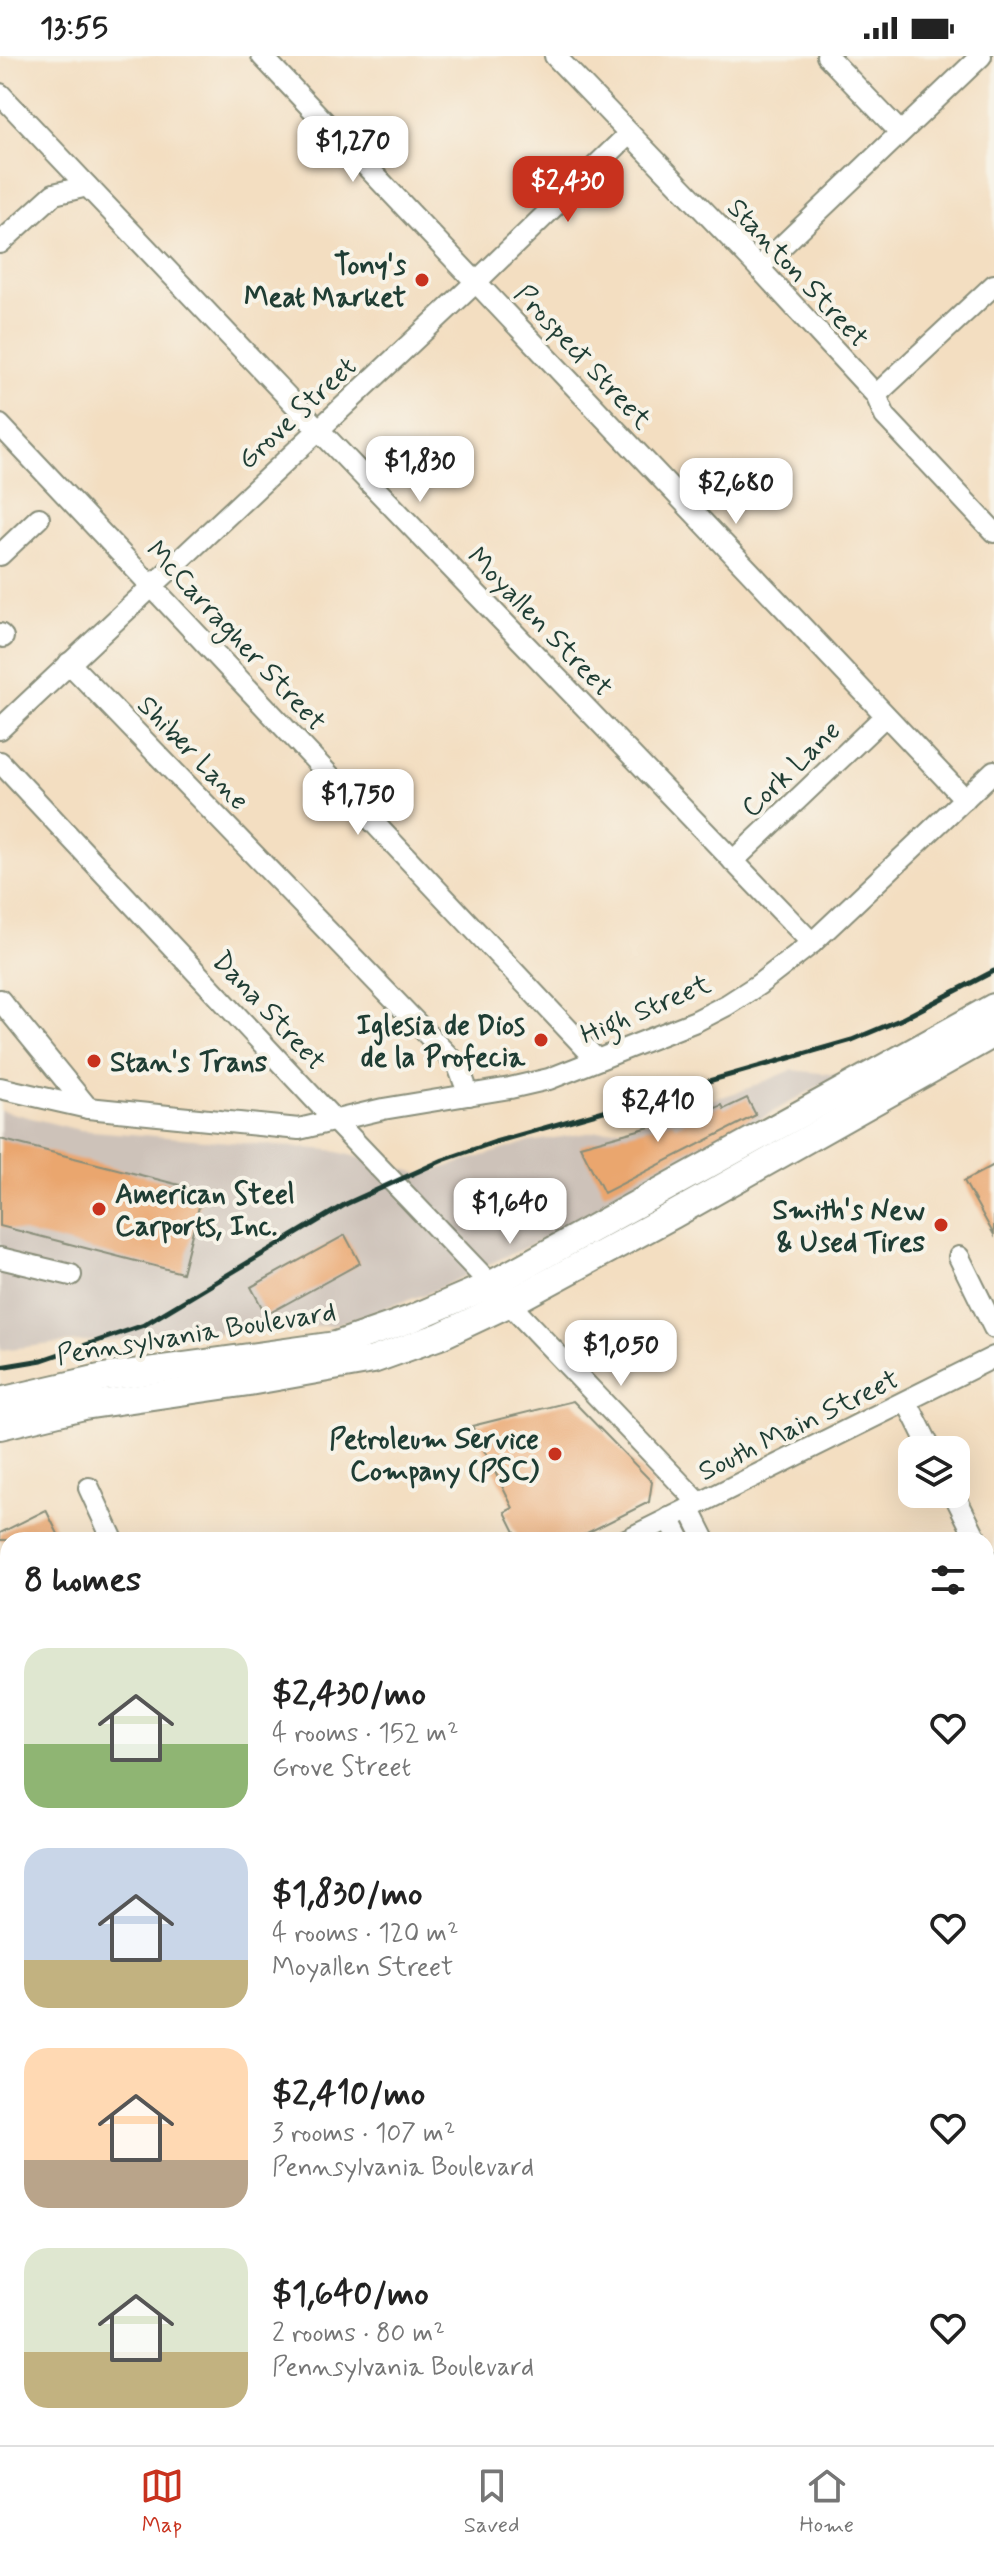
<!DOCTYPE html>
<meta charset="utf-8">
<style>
:root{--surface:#fff;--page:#f6f6f6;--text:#222;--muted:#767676;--line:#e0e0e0;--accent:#c8321e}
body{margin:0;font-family:Mynerve,sans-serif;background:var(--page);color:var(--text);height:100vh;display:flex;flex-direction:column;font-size:30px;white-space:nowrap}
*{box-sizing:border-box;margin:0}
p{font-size:26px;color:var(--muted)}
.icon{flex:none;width:44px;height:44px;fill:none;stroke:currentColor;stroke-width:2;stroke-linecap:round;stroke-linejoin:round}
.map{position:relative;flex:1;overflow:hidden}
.details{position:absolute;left:0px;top:1476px;width:994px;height:914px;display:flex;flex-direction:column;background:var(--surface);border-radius:24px 24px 0 0;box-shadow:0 8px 32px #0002}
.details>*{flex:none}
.controls{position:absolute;left:898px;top:1380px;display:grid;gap:16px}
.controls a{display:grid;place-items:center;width:72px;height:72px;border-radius:16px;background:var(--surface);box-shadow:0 8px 32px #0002;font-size:40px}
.price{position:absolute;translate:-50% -68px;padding:0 18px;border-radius:16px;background:#fff;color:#222;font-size:26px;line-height:52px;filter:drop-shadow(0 2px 4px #0008)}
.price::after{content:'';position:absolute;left:50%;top:48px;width:24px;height:18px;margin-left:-12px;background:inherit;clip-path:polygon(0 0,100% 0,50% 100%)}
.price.active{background:var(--accent);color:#fff}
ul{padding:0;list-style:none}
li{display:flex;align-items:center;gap:24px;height:200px;padding:0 24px}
li span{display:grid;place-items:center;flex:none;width:224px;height:160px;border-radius:24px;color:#555}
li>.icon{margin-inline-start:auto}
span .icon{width:96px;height:96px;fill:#fffc;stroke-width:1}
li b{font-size:34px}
h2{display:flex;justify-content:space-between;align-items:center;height:96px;padding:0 24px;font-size:34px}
.status{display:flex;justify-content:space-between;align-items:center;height:56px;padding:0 40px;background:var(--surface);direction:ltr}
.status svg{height:22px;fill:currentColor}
.menu{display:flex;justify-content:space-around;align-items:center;height:112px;border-top:2px solid var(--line);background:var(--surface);font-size:22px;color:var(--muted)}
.menu a{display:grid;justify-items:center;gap:4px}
.menu .active{color:var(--accent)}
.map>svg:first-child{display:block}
.industrial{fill:#cdc2b9}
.building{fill:#eaa66e}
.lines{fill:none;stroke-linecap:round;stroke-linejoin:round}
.minor-casing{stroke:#898e7a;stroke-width:24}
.major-casing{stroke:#898e7a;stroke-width:30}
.minor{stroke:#fff;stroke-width:20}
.major{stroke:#fff;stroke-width:26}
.rail{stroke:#1f3d34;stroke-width:5}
.poi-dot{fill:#c8321e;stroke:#f7f3e8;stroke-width:3}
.labels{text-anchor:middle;stroke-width:8;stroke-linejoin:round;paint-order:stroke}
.poi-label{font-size:28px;font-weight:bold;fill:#1f3d34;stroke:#f7f3e8;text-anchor:end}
.street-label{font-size:28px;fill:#1f3d34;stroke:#f7f3e8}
</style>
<div class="status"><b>13:55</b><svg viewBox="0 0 49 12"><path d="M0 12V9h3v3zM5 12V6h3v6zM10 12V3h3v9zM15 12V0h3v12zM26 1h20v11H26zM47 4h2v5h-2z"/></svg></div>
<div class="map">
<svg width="994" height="2389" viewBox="0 0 994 2389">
<rect width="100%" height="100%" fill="#f7f3e8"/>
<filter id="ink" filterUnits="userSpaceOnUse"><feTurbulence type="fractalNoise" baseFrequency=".0125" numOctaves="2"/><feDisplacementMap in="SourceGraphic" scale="16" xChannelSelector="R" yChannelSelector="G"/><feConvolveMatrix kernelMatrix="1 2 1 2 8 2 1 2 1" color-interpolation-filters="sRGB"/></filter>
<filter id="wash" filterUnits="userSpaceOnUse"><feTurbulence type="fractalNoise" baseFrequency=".006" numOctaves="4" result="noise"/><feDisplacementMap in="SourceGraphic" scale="32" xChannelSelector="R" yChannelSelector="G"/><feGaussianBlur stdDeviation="1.8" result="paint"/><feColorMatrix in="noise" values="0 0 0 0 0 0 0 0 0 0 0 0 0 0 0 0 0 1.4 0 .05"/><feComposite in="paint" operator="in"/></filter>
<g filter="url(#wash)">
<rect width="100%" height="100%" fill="#f3dec1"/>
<path class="industrial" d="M792,1014L839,1019L545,1182L426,1238L334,1269L52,1288L0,1294V1054L79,1074L330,1094L423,1118L529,1086L626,1071L744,1034Z"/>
<g id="blocks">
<g class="building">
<path d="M747,1042L756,1059L604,1137L580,1090L672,1065L675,1070L722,1049L724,1053Z"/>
<path d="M0,1083L203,1135L182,1217L0,1170Z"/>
<path d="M994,1109V1179L964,1125Z"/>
<path d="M345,1179L360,1207L266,1259L251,1231Z"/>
<path d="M573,1345L652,1426L649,1446L573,1484H519L505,1456L513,1452L472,1370Z"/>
<path d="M46,1454L61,1484H0V1477Z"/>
</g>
</g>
</g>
<g filter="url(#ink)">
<use href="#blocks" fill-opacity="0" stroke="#898e7a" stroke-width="2"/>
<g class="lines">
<g class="minor-casing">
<g id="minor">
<path d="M262,0L965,743"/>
<path d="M555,0L759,212L876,339L885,360L994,476"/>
<path d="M827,0L900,76"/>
<path d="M0,38L318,373L812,887"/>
<path d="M0,187L54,138L87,130"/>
<path d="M759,212L981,0"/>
<path d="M876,339L994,229"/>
<path d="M0,369L596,1003"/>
<path d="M0,499L39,462"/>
<path d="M0,578L3,581"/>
<path d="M69,607L458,1010L469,1039"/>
<path d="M0,673L476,226L629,78"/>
<path d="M0,706L335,1065L699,1447"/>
<path d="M733,805L885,660"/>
<path d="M0,944L88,1052"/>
<path d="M0,1032L88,1052L299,1073L383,1053L510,1032L549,1023L696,965L727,949L758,929L812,887L994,715"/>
<path d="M959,1201L994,1272"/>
<path d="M0,1202L71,1219"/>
<path d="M907,1346L931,1394"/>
<path d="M89,1432L113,1484"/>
<path d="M954,1438L977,1484"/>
<path d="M689,1452L705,1484"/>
<path d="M669,1462L680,1484"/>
<path d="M626,1484L994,1301"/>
<path d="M986,1502L994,1517"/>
<path d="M986,1540L994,1536"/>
<path d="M986,1770L994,1766"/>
<path d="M0,1798L8,1794"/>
<path d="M0,1906L8,1920"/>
<path d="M0,1985L8,1979"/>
<path d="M986,2013L994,2006"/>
<path d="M986,2138L994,2146"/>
<path d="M0,2144L8,2152"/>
<path d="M986,2247L994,2239"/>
<path d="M0,2263L8,2259"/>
<path d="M986,2381L989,2389"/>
<path d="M222,2382L228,2389"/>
<path d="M436,2382L443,2389"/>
<path d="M583,2389L590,2382"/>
<path d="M838,2389L846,2382"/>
</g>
</g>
<g class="major-casing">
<g id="major">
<path d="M0,1345L104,1321L336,1289L411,1263L492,1228L994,951"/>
<path d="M0,1370L84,1350L249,1326L373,1304L440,1280L510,1247L673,1159L994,978"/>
</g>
</g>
<use href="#minor" class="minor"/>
<use href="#major" class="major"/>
<path class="rail" d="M0,1311L42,1304L144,1269L346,1148L443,1104L495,1086L852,984L902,963L994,915"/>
</g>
</g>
<g class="poi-dot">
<circle cx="422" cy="224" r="8"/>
<circle cx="541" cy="984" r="8"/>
<circle cx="94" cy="1005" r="8"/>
<circle cx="99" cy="1153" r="8"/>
<circle cx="941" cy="1169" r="8"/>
<circle cx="555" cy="1398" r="8"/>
</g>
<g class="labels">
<g class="poi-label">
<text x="406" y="218">Tony's<tspan x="406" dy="32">Meat Market</tspan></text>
<text x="525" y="978">Iglesia de Dios<tspan x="525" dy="32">de la Profecia</tspan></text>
<text x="110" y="1015" text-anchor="start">Stan's Trans</text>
<text x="115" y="1147" text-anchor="start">American Steel<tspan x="115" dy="32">Carports, Inc.</tspan></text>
<text x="925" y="1163">Smith's New<tspan x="925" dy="32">&amp; Used Tires</tspan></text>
<text x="539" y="1392">Petroleum Service<tspan x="539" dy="32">Company (PSC)</tspan></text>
</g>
<g class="street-label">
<text transform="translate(799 216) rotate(47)" y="10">Stanton Street</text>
<text transform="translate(584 300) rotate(47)" y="10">Prospect Street</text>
<text transform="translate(296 356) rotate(-43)" y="10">Grove Street</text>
<text transform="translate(541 565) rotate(46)" y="10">Moyallen Street</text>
<text transform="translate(237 579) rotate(47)" y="10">McCarragher Street</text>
<text transform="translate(194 696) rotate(46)" y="10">Shiber Lane</text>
<text transform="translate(790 712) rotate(-44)" y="10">Cork Lane</text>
<text transform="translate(645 952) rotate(-23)" y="10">High Street</text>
<text transform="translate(270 954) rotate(47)" y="10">Dana Street</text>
<text transform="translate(196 1276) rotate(-9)" y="10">Pennsylvania Boulevard</text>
<text transform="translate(798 1368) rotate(-26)" y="10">South Main Street</text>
</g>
</g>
</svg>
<div class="controls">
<a><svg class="icon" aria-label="layers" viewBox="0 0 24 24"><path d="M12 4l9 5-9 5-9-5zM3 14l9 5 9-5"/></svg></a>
</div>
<b class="price" style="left:353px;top:128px">$1,270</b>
<b class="price active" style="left:568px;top:168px">$2,430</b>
<b class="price" style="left:420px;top:448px">$1,830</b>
<b class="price" style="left:736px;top:470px">$2,680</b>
<b class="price" style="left:358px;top:781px">$1,750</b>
<b class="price" style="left:658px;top:1088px">$2,410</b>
<b class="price" style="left:510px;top:1190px">$1,640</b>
<b class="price" style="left:621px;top:1332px">$1,050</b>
<section class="details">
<h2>8 homes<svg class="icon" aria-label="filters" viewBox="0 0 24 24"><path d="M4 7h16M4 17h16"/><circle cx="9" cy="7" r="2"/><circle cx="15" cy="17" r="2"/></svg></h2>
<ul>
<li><span style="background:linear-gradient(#dfe7d0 60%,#8fb573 0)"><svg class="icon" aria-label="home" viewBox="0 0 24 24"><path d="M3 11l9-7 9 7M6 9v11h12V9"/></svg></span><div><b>$2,430/mo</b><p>4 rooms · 152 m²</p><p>Grove Street</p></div><svg class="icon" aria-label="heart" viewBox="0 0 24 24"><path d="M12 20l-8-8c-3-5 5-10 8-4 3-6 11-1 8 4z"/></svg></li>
<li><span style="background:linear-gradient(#c9d6e8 70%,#c2b280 0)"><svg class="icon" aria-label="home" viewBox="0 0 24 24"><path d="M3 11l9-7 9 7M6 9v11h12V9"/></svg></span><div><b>$1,830/mo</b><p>4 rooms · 120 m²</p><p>Moyallen Street</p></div><svg class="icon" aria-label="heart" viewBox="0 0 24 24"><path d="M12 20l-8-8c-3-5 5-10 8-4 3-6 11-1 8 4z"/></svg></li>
<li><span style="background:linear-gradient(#ffd9b3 70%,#b9a48a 0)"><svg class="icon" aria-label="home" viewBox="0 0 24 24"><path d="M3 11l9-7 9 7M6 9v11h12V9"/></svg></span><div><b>$2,410/mo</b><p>3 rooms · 107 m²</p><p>Pennsylvania Boulevard</p></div><svg class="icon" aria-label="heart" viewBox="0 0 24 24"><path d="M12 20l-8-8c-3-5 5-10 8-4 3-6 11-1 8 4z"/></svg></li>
<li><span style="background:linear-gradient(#dfe7d0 65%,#c2b280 0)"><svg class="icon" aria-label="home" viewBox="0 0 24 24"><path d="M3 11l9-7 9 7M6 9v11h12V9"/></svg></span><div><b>$1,640/mo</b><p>2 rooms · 80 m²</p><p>Pennsylvania Boulevard</p></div><svg class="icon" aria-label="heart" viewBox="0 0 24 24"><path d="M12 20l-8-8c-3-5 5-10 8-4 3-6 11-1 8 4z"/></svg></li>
</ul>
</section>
</div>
<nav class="menu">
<a class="active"><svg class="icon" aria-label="map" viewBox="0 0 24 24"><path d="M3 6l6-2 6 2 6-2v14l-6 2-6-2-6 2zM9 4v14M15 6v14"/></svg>Map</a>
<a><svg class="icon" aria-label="saved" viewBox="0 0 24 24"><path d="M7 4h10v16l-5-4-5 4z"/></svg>Saved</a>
<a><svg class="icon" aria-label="home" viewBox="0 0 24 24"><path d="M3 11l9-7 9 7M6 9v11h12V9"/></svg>Home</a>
</nav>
